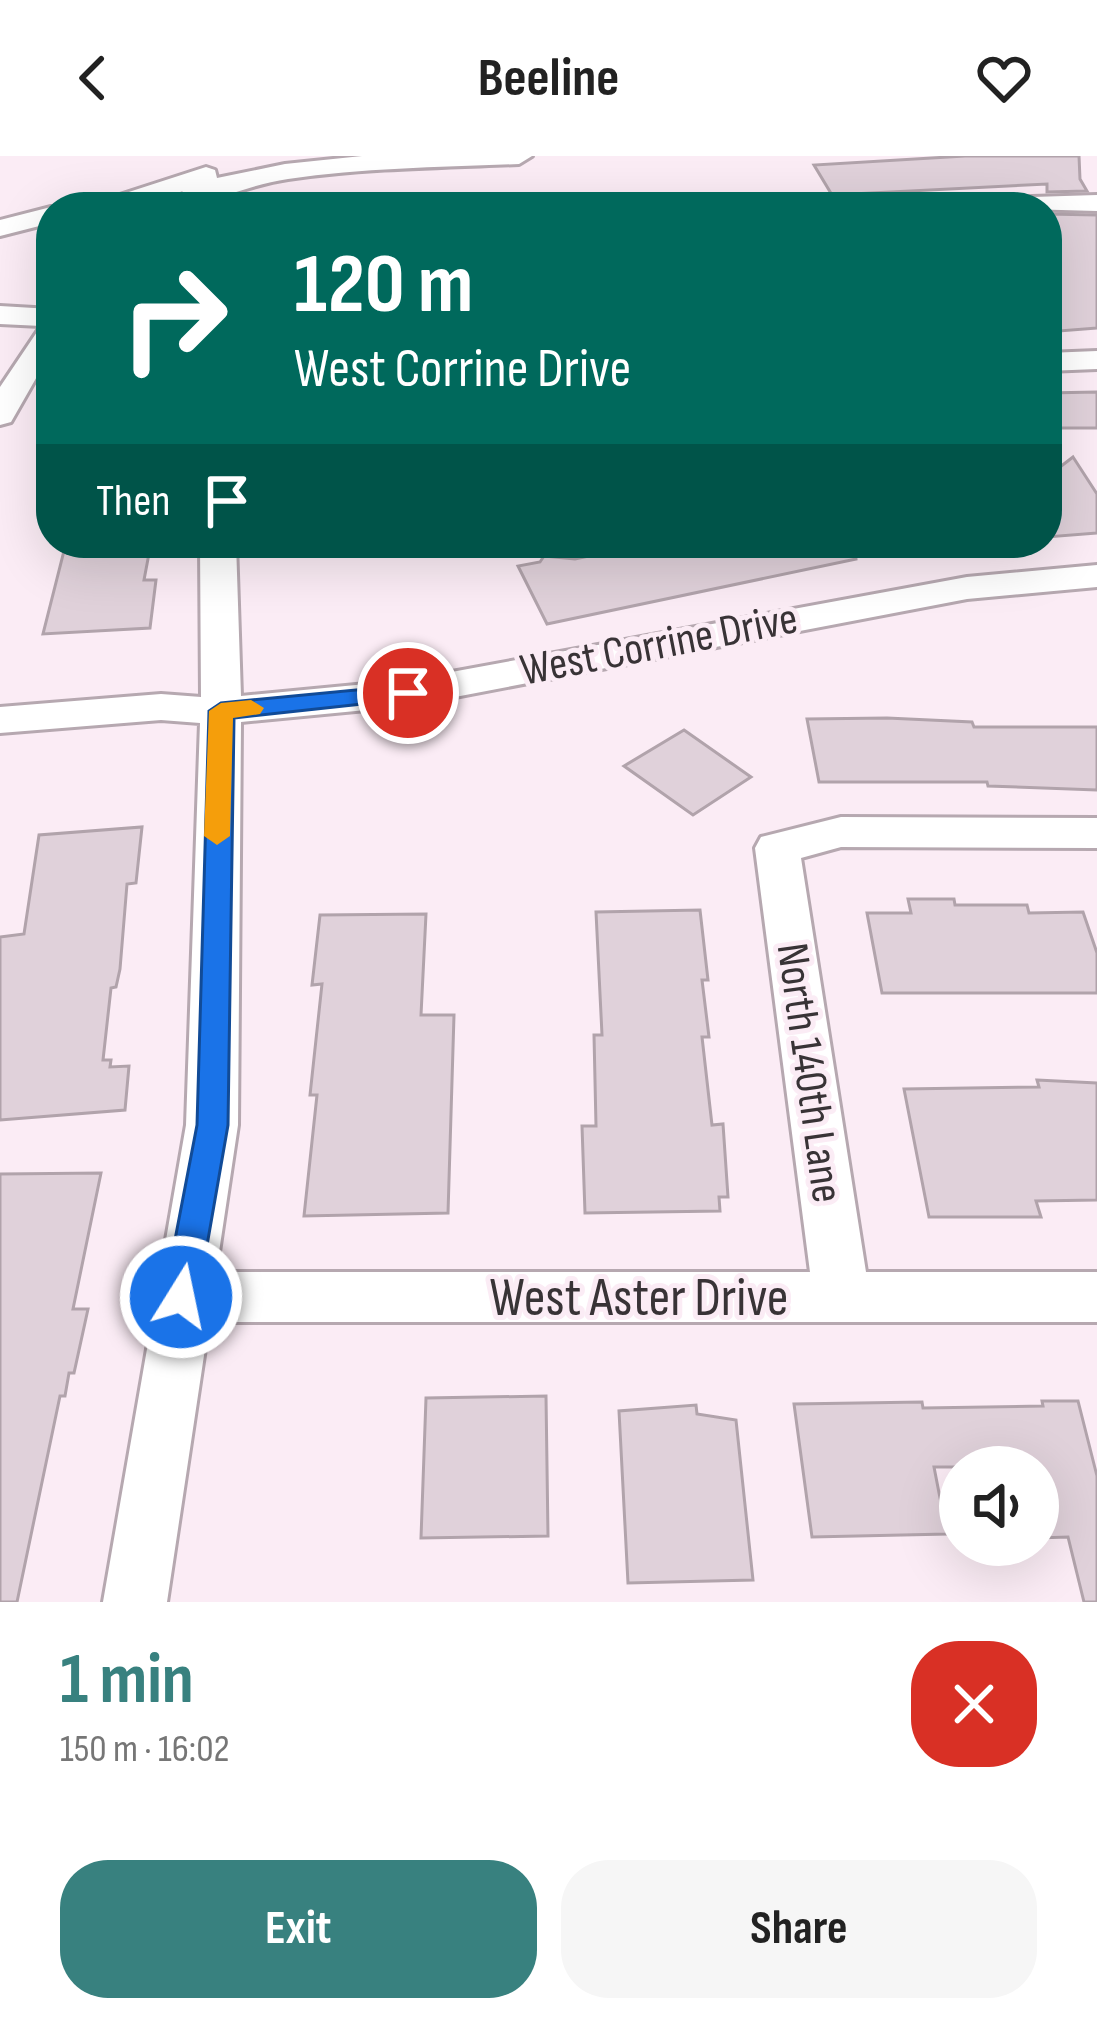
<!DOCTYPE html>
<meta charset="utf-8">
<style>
body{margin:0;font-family:"Sofia Sans Condensed",sans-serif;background:#f6f6f6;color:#222;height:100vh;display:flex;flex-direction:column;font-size:45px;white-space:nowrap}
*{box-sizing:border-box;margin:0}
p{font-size:39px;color:#767676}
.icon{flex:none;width:66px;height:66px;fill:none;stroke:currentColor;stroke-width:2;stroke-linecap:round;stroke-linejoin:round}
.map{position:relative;height:1446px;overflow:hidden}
.side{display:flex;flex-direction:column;background:#fff;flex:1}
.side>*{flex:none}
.banner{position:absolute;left:36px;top:36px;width:1026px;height:366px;border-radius:48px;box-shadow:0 12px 48px #0002;background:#00695c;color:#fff;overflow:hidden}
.controls{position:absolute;left:939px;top:1290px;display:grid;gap:24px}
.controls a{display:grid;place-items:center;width:120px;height:120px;border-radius:50%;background:#fff;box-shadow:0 12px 48px #0002;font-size:60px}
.pin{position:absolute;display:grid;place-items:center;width:102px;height:102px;color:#fff;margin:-51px;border:6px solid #fff;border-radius:50%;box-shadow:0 3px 12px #0007}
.me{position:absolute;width:132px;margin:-66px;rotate:10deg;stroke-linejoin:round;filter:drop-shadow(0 0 9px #0008)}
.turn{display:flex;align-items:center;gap:42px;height:252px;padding:0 60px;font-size:54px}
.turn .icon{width:156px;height:156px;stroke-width:2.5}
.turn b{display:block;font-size:84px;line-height:102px}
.then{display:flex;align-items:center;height:114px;padding:0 60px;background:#0003;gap:24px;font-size:45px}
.round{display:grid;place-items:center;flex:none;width:126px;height:126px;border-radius:48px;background:#f6f6f6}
.overview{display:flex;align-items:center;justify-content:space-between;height:204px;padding:0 60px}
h1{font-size:72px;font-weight:700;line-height:90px;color:#38817f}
.action{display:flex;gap:24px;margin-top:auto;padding:24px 60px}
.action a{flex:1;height:138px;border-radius:48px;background:#38817f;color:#fff;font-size:48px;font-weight:700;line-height:138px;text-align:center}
.action a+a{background:#f6f6f6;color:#222}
header{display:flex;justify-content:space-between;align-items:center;height:156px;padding:0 60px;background:#fff;font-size:54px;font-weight:700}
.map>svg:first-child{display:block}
.building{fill:#e0d1da;stroke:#b1a3ab;stroke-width:3}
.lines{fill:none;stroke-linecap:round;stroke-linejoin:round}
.street-casing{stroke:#b6a8b0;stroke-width:6}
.street{fill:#fff;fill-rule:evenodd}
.route{fill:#1a73e8;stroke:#114b97;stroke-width:3}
.slow{fill:#f59e0b}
.labels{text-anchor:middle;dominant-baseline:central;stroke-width:10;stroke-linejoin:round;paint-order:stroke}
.street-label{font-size:45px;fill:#383336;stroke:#fbecf5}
.near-street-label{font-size:54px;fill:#383336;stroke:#fbecf5}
</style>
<header><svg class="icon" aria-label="back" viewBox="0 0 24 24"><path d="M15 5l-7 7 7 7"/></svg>Beeline<svg class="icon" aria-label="heart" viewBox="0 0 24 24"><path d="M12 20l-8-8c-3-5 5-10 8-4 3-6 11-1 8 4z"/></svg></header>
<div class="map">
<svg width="1097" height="1446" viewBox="0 0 1097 1446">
<rect width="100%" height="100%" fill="#fbecf5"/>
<g class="building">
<path d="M 965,0 L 1079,0 L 1080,23 L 1087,35 L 1047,36 L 1047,28 L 832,39 L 814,9 Z"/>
<path d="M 1047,58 L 1097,59 L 1097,172 L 1047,176 Z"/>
<path d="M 1097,236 L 1097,272 L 1061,272 L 1047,237 Z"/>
<path d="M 1073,301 L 1097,338 L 1097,377 L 1047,381 L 1047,321 Z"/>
<path d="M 66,387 L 151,387 L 144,424 L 156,424 L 150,472 L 43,478 Z"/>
<path d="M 650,387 L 854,387 L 856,403 L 547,468 L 518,410 L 540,406 L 544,400 L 575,403 Z"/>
<path d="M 887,562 L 972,566 L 974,571 L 1097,571 L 1097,634 L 988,630 L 987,626 L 819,626 L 807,563 Z"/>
<path d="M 684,574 L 751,621 L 693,659 L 624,610 Z"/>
<path d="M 142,671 L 136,727 L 127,728 L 120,813 L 116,831 L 111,832 L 103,904 L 111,904 L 110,911 L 129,910 L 125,954 L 0,964 L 0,781 L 24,778 L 39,679 Z"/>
<path d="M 908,743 L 954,743 L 955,749 L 1027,749 L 1029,757 L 1083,756 L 1097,797 L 1097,837 L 882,837 L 867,757 L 911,757 Z"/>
<path d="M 700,754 L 708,824 L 702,824 L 709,881 L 702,881 L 712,969 L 723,968 L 728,1041 L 719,1041 L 720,1055 L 585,1057 L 582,970 L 596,970 L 594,879 L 602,879 L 596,756 Z"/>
<path d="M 426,758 L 421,859 L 454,859 L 448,1057 L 304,1060 L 317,939 L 310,939 L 322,828 L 312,829 L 320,759 Z"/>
<path d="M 1037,924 L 1097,927 L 1097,1044 L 1036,1045 L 1041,1061 L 929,1061 L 904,933 L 1039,931 Z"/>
<path d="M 101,1017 L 73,1153 L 88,1153 L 74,1217 L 69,1217 L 65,1240 L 60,1240 L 17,1446 L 0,1446 L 0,1018 Z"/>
<path d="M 546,1240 L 548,1380 L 421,1382 L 426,1242 Z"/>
<path d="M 1042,1245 L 1078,1245 L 1097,1320 L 1097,1446 L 1084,1446 L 1068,1381 L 1038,1382 L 1038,1311 L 934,1311 L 947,1378 L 812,1381 L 794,1248 L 922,1246 L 923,1252 L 1043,1250 Z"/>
<path d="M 696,1249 L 697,1258 L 736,1264 L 753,1424 L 628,1427 L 619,1255 Z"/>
</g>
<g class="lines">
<defs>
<g id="street">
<path d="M 362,0 L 532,0 L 519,8 C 442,11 365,12 288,23 C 245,29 206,51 164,51 L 183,35 L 136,51 L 97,51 L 101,45 L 206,11 L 215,14 L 217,22 L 285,8 Z"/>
<path d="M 1097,39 L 1097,55 L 957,51 L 970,43 Z"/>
<path d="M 51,51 L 51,67 L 0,80 L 0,64 Z"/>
<path d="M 0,150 L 51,153 L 51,196 L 11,266 L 0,269 L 0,231 L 41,170 L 0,168 Z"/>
<path d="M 1097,195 L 1097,213 L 1047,215 L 1047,197 Z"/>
<path d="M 200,387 L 236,387 L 241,540 L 408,524 L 967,421 L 1097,409 L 1097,431 L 967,443 L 408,550 L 241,566 L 238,969 L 216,1116 L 810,1116 L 755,692 L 761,681 L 841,661 L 1097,662 L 1097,692 L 841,691 L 801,702 L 866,1116 L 1097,1116 L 1097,1166 L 209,1166 L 167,1446 L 103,1446 L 186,969 L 200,567 L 161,564 L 0,577 L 0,551 L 161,538 L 201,541 Z"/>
</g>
</defs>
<use href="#street" class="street-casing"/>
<use href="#street" class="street"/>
</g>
<path class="route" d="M 408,529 L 420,537 L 417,542 L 234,562 L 228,969 L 198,1141 L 193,1152 L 181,1156 L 169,1152 L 164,1141 L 197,969 L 209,555 L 221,547 Z"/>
<path class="slow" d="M 251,544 L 264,552 L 260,558 L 233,562 L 230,680 L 217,689 L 204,680 L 209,555 L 221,547 Z"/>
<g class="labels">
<g class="street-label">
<text transform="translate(659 489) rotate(-11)">West Corrine Drive</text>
<text transform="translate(809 917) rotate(82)">North 140th Lane</text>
</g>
<g class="near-street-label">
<text x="639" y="1142">West Aster Drive</text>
</g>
</g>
</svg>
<div class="controls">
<a><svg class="icon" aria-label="sound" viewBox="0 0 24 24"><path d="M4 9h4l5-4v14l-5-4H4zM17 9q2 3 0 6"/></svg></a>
</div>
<div class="pin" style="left:408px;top:537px;background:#d93025"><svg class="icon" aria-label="arrive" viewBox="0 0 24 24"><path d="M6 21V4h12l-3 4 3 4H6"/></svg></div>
<svg class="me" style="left:181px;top:1141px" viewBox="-20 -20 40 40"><circle r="17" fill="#1a73e8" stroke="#fff" stroke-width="3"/><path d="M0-11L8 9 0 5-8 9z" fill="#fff"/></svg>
<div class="banner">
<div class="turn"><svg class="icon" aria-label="right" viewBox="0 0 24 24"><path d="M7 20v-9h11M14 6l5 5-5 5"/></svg><div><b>120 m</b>West Corrine Drive</div></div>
<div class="then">Then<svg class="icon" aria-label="arrive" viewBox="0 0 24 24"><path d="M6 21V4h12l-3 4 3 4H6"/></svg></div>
</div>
</div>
<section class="side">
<div class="overview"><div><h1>1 min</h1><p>150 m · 16:02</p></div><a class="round" style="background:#d93025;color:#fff"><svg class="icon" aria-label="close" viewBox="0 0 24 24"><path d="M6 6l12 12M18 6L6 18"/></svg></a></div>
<div class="action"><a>Exit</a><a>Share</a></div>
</section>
